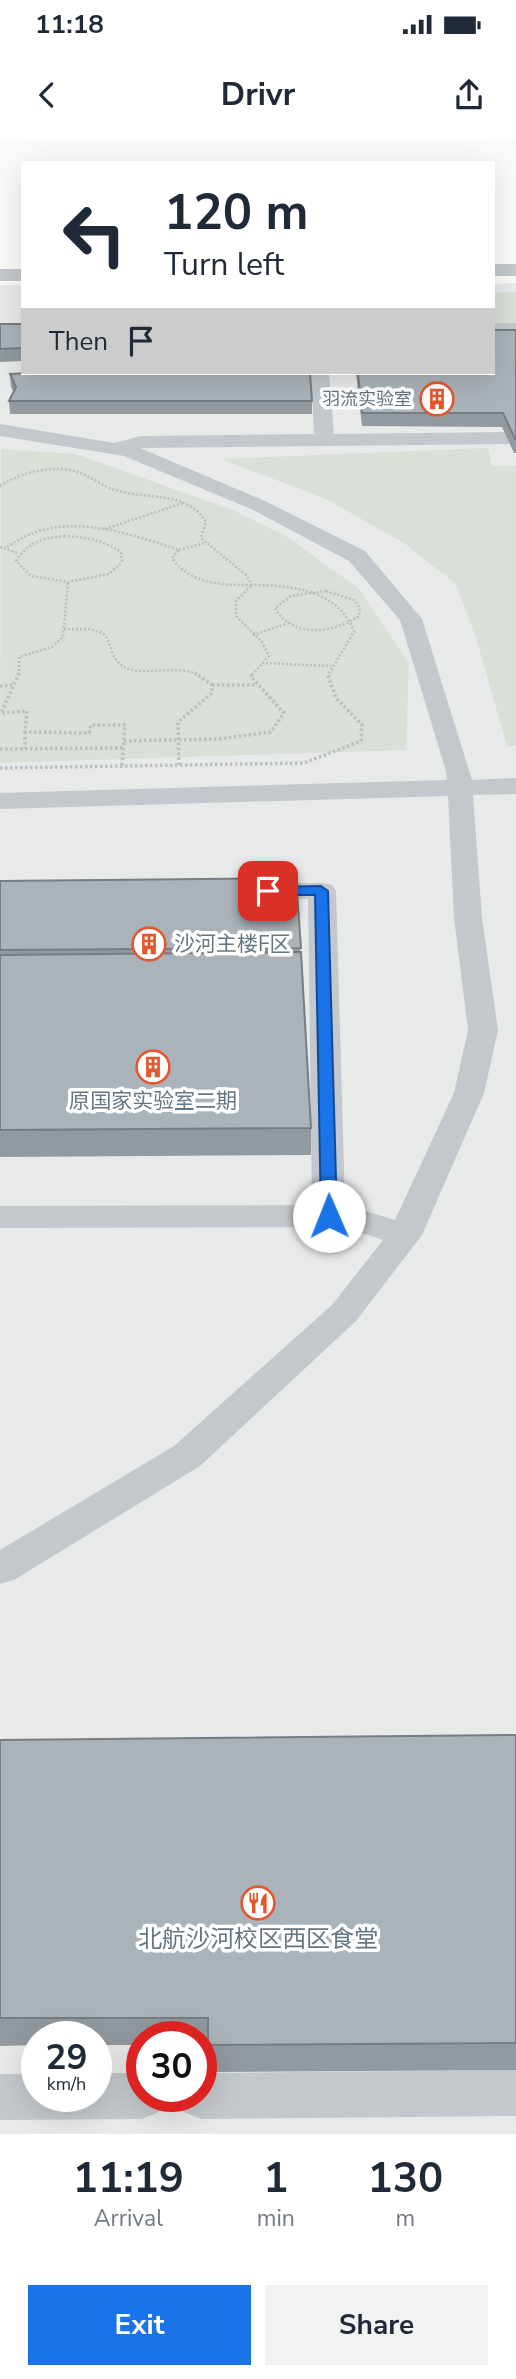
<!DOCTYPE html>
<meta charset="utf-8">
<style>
body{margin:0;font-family:"Nunito Sans","Noto Sans SC",sans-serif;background:#f2f2f3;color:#1f2937;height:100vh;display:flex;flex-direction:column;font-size:26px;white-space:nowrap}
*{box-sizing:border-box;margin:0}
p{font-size:23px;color:#747a83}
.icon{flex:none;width:38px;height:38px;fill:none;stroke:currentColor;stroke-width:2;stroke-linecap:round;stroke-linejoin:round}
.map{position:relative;height:1994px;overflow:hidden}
.drawer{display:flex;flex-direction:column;background:#fff;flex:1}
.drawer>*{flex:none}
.banner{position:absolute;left:21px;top:21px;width:474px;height:214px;border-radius:0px;box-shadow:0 7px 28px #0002;background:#fff;color:#1f2937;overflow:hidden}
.speed{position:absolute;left:21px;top:1881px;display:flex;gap:14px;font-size:35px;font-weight:700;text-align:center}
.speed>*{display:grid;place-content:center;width:91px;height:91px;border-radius:50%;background:#fff;box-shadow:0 7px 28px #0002;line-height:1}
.speed small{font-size:18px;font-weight:400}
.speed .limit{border:10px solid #d22;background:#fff;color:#111}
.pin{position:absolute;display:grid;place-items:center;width:60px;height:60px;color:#fff;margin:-30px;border-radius:14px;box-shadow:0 4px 10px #0006}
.me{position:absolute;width:77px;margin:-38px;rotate:359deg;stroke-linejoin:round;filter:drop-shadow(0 0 5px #0008)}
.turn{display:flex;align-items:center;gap:24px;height:147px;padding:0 28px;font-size:32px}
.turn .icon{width:91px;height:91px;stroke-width:2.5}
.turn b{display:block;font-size:49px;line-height:60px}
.then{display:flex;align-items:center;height:66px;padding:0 28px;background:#0003;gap:14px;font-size:26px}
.eta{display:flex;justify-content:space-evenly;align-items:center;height:119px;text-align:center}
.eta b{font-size:42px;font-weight:700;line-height:49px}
.action{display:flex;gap:14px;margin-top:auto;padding:14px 28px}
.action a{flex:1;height:80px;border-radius:0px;background:#1a73e8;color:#fff;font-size:28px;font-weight:700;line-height:80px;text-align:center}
.action a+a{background:#f2f2f3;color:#1f2937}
.status{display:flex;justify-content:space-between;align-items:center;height:49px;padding:0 35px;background:#fff;direction:ltr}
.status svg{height:19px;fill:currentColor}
header{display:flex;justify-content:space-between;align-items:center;height:91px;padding:0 28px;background:#fff;font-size:32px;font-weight:700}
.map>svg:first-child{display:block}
.built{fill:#e8e9e9;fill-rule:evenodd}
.green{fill:#dadfd7}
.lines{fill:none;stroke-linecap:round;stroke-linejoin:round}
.path-far1{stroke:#bbbfc2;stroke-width:2.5;stroke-dasharray:2 2;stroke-linecap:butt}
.path{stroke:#bbbfc2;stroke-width:3.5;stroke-dasharray:2.5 2.5;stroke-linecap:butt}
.minor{fill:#c3c8cc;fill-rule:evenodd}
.tertiary{fill:#c3c8cc;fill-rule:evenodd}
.wall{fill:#929a9f}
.building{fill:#aab3b9;stroke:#777d82;stroke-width:2}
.route{fill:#1a73e8;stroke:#114b97;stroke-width:2}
.labels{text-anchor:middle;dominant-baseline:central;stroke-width:7;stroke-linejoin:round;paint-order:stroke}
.far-poi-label{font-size:18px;fill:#657683;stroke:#fff;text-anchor:end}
.poi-label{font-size:21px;fill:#657683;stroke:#fff;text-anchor:start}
.near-poi-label{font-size:24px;fill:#657683;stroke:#fff}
</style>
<div class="status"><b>11:18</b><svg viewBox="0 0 49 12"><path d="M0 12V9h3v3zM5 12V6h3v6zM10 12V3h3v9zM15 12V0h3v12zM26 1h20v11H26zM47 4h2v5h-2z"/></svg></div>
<header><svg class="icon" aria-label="back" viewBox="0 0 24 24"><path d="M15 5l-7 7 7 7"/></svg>Drivr<svg class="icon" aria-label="share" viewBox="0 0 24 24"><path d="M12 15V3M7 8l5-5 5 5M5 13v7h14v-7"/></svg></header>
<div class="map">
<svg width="516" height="1994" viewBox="0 0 516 1994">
<rect width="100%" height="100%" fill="#fafaf8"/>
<path class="built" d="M 516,143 L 516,1994 L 0,1994 L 0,145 L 23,145 L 23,233 L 494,233 L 494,144 ZM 37,1897 L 96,1897 L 96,1956 L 37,1956 ZM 142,1897 L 201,1897 L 201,1956 L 142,1956 Z"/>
<g class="green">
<path d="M 516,152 L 516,197 L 494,197 L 494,153 Z"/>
<path d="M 488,308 L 492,326 L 516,326 L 516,606 L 507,606 L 477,501 L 456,444 L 404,403 L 326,359 L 221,319 Z"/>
<path d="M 1,309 L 76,314 L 235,371 L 286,396 L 358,448 L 409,523 L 406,610 L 0,623 Z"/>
</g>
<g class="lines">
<g class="path-far1">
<path d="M 0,346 C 19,334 40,328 62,329 C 82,330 95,342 112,349 C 144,361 186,349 206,382 L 201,398 L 246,435 L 252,445 C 292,445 339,450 354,492 L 328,535"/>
<path d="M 105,389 L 183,363"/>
<path d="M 64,396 C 85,397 103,400 121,412 L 122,422 L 109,434 L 68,442 L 31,436 L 16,421 C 28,402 43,398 64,396 Z"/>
<path d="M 0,407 L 18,413"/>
<path d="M 7,407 C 60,369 122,391 179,410 L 172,418 C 191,445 222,445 252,445 L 236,461 L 236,476 L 262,502 L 269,516 L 252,535"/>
<path d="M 179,410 L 205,403"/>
<path d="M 326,451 L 354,460 L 360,468 L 359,476 C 334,493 292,499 275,468 L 291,456 Z"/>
<path d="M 64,489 L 89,489 L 103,493 C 111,501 110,514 118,522 C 134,541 175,522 198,535"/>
<path d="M 253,495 L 286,484"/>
<path d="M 262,523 L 331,526"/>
<path d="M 19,535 L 19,517 L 52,507 L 63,497 L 68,442"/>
</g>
<g class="path">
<path d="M 19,533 L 1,573 L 27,571 L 25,592 L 89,593 L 91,585 L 125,585 L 122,627"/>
<path d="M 212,545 L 256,545"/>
<path d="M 0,546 L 12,545"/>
<path d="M 25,592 L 25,609"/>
<path d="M 124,601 L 219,599 L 271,592 L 284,573 L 255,541 L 251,536 L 254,533"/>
<path d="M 0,609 L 123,608"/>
<path d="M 179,625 L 178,582 L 212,553 L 212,545 L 195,533"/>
<path d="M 0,628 L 304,623 L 361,601 L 362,585 L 336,558 L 327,533"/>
</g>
<g class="minor">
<rect x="494" y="183" width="22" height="10"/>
<path d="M 311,233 L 329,233 L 334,294 L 516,292 L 516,304 L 140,308 L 265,361 L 365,411 L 422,479 L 472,640 L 516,638 L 516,654 L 473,655 L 482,778 L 498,890 L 484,953 L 422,1095 L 356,1181 L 200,1326 L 14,1440 L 0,1444 L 0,1410 L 174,1306 L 332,1165 L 383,1100 L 344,1087 L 0,1088 L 0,1066 L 312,1065 L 308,759 L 243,757 L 239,751 L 243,745 L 253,743 L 322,743 L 332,745 L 336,751 L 345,1065 L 395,1080 L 454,953 L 468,890 L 454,778 L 448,656 L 0,669 L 0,653 L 447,640 L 446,631 L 400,480 L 349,421 L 251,369 L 124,316 L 0,296 L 0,284 L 114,303 L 141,296 L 314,294 Z"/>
<path d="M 516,1930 L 516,1976 L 201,1979 L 184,1972 L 177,1956 L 201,1956 L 201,1933 Z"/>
<path d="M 96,1933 L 142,1933 L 142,1956 L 166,1956 L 159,1972 L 142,1979 L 0,1980 L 0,1934 L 37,1934 L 37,1956 L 96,1956 Z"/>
</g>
<g class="tertiary">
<rect x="494" y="124" width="22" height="12"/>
<rect x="0" y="129" width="23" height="12"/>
</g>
</g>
<g class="wall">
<path d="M 0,184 L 23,184 L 23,221 L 0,222 Z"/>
<path d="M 516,190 L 516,313 L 514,313 L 502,287 L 362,286 L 356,233 L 494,233 Z"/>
<path d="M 10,234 L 312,261 L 312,274 L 10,274 L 9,261 L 14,253 L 11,247 Z"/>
<path d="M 296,738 L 311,988 L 311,1015 L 0,1017 L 0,741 Z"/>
<path d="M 516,1595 L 516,1930 L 209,1932 L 208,1905 L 201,1905 L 201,1897 L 142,1897 L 142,1905 L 96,1905 L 96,1897 L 37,1897 L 37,1905 L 0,1906 L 0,1600 Z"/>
</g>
<g class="building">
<path d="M 0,184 L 23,184 L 23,208 L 0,209 Z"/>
<path d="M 494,190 L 516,190 L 516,299 L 515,299 L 503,273 L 362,273 L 358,233 L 494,233 Z"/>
<path d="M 31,233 L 310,233 L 312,261 L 9,261 L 16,247 L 10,234 Z"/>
<path d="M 296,738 L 301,808 L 0,810 L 0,741 Z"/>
<path d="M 301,812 L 311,988 L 0,990 L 0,815 Z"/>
<path d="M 516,1595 L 516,1903 L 208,1905 L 208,1878 L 0,1878 L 0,1600 Z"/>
</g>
<path class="route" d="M 321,746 L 328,751 L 337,1076 L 329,1082 L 321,1076 L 315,755 L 268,755 L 261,751 L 268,747 Z"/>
<defs>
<symbol id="building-ring" viewBox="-11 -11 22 22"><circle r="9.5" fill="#fff" stroke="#e4572e" stroke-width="1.5"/><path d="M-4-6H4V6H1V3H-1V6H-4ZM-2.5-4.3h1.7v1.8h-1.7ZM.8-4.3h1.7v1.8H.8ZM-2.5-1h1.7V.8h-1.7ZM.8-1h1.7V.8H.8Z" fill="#e4572e"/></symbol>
<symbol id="restaurant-ring" viewBox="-11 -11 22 22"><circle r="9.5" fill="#fff" stroke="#e4572e" stroke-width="1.5"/><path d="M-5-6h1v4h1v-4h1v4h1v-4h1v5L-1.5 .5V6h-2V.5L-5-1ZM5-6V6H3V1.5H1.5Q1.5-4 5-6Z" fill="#e4572e"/></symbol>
</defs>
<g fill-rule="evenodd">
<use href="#building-ring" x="418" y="240" width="38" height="38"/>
<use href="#building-ring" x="130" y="785" width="38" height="38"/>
<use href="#building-ring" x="134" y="908" width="38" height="38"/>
<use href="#restaurant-ring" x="239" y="1744" width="38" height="38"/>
</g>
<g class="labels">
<g class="far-poi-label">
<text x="412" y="259">羽流实验室</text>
</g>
<g class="poi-label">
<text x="174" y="804">沙河主楼F区</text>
<text x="153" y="961" text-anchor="middle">原国家实验室二期</text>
</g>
<g class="near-poi-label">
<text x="258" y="1799">北航沙河校区西区食堂</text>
</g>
</g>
</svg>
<div class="speed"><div>29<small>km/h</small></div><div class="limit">30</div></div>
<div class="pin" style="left:268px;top:751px;background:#d93025"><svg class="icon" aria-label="arrive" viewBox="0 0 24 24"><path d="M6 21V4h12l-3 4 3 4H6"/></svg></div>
<svg class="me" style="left:329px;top:1076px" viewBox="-20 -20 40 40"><circle r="19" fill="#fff"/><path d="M0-13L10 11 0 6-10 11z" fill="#1a73e8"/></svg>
<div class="banner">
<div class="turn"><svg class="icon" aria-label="left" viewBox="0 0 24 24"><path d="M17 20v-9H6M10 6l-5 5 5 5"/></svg><div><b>120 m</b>Turn left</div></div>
<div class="then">Then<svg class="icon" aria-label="arrive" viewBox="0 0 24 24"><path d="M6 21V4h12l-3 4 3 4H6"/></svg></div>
</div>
</div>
<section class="drawer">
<div class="eta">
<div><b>11:19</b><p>Arrival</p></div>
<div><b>1</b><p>min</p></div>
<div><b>130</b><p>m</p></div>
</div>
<div class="action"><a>Exit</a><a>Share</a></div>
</section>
